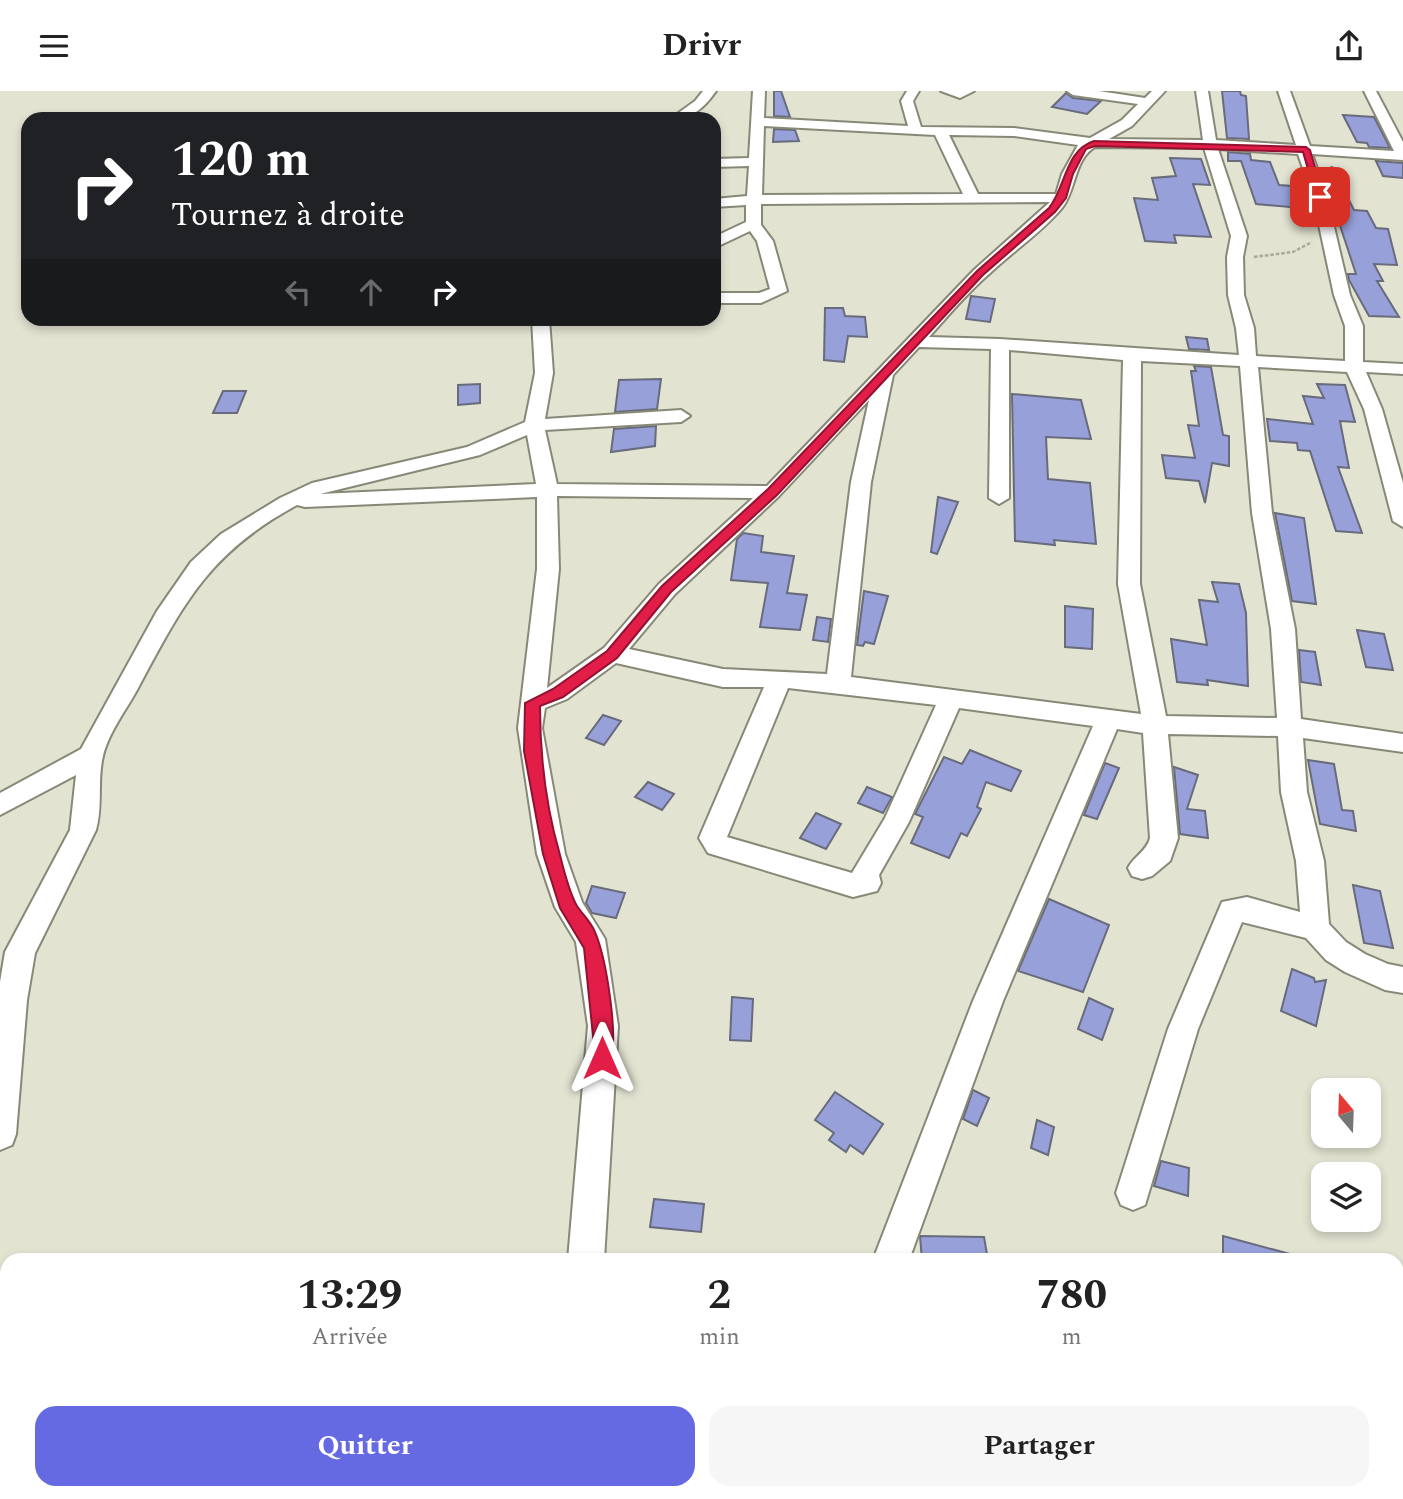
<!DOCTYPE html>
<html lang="fr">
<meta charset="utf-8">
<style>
body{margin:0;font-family:Spectral,serif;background:#f6f6f6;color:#222;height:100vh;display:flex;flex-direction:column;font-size:26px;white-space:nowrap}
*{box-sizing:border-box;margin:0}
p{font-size:23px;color:#767676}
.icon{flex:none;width:38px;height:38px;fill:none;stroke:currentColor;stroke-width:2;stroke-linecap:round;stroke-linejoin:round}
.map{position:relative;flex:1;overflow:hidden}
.drawer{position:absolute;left:0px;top:1162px;width:1404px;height:247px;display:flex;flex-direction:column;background:#fff;border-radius:21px 21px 0 0;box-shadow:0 4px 10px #0003}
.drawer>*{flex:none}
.hud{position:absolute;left:21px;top:21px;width:700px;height:214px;border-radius:21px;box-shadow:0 4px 10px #0003;background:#202124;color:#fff;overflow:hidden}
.needle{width:46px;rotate:341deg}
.controls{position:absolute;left:1311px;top:987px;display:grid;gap:14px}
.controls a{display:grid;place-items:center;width:70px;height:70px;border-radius:14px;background:#fff;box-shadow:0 4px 10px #0003;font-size:35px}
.pin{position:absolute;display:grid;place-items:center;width:60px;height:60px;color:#fff;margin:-30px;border-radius:14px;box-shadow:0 4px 10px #0006}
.me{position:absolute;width:77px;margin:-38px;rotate:0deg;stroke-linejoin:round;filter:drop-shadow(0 0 5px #0008)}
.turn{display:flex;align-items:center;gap:24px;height:147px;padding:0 35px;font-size:32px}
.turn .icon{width:91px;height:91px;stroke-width:2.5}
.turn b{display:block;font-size:49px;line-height:60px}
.lanes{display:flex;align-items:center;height:66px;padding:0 35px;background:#0003;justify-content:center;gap:35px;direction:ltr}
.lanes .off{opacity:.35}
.eta{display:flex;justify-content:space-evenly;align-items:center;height:119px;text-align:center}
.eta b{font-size:42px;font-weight:700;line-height:49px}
.cta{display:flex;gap:14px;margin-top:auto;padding:14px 35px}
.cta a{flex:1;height:80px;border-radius:21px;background:#656ae3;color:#fff;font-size:28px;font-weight:700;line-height:80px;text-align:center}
.cta a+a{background:#f6f6f6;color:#222}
header{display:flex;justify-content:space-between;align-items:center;height:91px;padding:0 35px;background:#fff;font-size:32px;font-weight:700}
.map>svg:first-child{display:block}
.building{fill:#97a0d9;stroke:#686b7b;stroke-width:2}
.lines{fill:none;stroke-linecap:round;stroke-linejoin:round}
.minor-casing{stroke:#887;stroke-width:4}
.path{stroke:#a9a99b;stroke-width:2.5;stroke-dasharray:3.5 2;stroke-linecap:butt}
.minor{fill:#fff;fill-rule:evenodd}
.route{fill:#e11d48;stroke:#92132f;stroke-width:2}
</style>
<header><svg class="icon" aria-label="menu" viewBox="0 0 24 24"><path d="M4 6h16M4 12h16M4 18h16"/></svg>Drivr<svg class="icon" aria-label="share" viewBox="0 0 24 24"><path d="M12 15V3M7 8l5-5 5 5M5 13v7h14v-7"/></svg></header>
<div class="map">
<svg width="1403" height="1408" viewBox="0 0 1403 1408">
<rect width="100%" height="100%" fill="#e2e3d1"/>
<g class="building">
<path d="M 774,0 L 781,0 L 790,26 L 774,25 Z"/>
<path d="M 1222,0 L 1240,0 L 1241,4 L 1246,5 L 1249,48 L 1227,47 Z"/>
<path d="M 1066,2 L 1073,7 L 1101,10 L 1087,23 L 1052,16 Z"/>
<path d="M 1343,24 L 1374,26 L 1390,57 L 1369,56 L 1367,52 L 1357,51 Z"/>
<path d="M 774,38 L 795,39 L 799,50 L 773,51 Z"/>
<path d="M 1228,61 L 1250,63 L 1251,69 L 1270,71 L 1279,94 L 1307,96 L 1313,118 L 1256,113 L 1241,70 L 1228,70 Z"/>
<path d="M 1170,67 L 1201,68 L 1210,94 L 1193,93 L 1211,146 L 1174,144 L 1176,152 L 1145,150 L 1134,107 L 1158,109 L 1152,87 L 1176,85 Z"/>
<path d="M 1376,70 L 1403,72 L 1403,87 L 1383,85 Z"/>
<path d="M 1332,76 L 1354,119 L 1367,120 L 1376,137 L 1388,138 L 1397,174 L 1374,173 L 1383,190 L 1377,190 L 1399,226 L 1369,225 L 1349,189 L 1348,183 L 1356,183 L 1322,80 Z"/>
<path d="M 971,205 L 995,208 L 990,231 L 966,228 Z"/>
<path d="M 825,217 L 843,217 L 845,225 L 865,226 L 867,246 L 848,245 L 844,271 L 824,269 Z"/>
<path d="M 1186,246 L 1207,248 L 1209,259 L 1189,258 Z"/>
<path d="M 1194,275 L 1211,276 L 1223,344 L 1229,345 L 1229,375 L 1212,372 L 1205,412 L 1199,390 L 1166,387 L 1162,364 L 1195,367 L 1188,334 L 1199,335 L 1191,280 L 1196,280 Z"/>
<path d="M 661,288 L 657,318 L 615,321 L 619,289 Z"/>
<path d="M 480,293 L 480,312 L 458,314 L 458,294 Z"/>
<path d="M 1317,293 L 1345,294 L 1355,331 L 1340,330 L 1349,377 L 1338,376 L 1362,442 L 1336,440 L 1310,360 L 1298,359 L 1297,352 L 1270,350 L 1267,328 L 1313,333 L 1303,305 L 1324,307 Z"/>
<path d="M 223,300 L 246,300 L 237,322 L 213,322 Z"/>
<path d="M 1012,303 L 1081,309 L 1091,348 L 1046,346 L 1048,388 L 1090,392 L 1096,453 L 1054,449 L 1055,454 L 1015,450 Z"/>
<path d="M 656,335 L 655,355 L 611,361 L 614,338 Z"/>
<path d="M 938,406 L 958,411 L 937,463 L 931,461 Z"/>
<path d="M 1275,422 L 1304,427 L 1316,513 L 1292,510 Z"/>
<path d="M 743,442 L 763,445 L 761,461 L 794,465 L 787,502 L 807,504 L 800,539 L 760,536 L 768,492 L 731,489 L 737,448 Z"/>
<path d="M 1212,491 L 1239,493 L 1246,522 L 1248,595 L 1207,589 L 1208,594 L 1177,591 L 1171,548 L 1207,554 L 1199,509 L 1218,511 Z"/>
<path d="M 864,500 L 888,505 L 874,553 L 865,551 L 863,555 L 857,554 Z"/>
<path d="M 1065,515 L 1093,518 L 1092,558 L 1065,556 Z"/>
<path d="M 817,526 L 831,528 L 828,551 L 813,549 Z"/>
<path d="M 1357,539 L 1384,543 L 1393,579 L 1366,576 Z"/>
<path d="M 1299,559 L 1315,561 L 1321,594 L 1301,591 Z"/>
<path d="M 603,624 L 621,630 L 604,654 L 586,647 Z"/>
<path d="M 970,659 L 1021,680 L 1011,700 L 986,691 L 977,716 L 981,718 L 967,745 L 961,742 L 949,767 L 911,752 L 923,726 L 915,723 L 944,666 L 962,673 Z"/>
<path d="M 1308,669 L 1334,673 L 1342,719 L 1353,720 L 1356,740 L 1320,733 Z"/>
<path d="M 1105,672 L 1119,677 L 1097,728 L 1084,724 Z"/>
<path d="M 1174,676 L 1198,684 L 1187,718 L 1205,720 L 1208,747 L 1180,743 Z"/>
<path d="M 648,691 L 674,703 L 662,719 L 635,706 Z"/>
<path d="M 867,696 L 892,706 L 883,722 L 858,712 Z"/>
<path d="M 816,722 L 841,733 L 826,758 L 800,747 Z"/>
<path d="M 1353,794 L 1380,800 L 1393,857 L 1364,852 Z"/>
<path d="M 592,795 L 625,802 L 616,827 L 592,822 L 586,812 Z"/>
<path d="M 1049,808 L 1109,834 L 1083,901 L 1018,880 Z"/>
<path d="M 1292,878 L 1314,887 L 1315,891 L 1326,889 L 1316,935 L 1281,920 Z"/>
<path d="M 732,906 L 753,908 L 751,950 L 730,949 Z"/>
<path d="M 1089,907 L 1113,918 L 1102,949 L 1078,938 Z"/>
<path d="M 973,999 L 989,1007 L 977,1035 L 963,1028 Z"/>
<path d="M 835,1001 L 883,1033 L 863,1063 L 850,1054 L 846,1061 L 829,1049 L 834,1042 L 815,1029 Z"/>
<path d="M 1037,1029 L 1054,1036 L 1048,1064 L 1031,1057 Z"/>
<path d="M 1161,1070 L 1189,1077 L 1188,1105 L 1154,1095 Z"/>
<path d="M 654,1108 L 704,1113 L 701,1141 L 650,1136 Z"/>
<path d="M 920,1145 L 984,1146 L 988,1169 L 922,1169 Z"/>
<path d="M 1223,1145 L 1290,1163 L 1289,1169 L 1223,1169 Z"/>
</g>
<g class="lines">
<defs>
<g id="minor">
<path d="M 703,0 L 716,0 C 704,17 692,28 670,28 L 695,10 Z"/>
<path d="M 753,0 L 765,0 L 764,27 L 908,35 L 901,10 L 907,0 L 919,0 L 913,10 L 921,36 L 1014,37 L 1090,47 L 1122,29 L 1138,13 L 1073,4 L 1067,0 L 1099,0 L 1145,7 L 1152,0 L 1165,0 L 1132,35 L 1109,48 L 1203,49 L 1196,0 L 1208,0 L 1216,49 L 1296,54 L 1278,0 L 1290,0 L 1310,55 L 1394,60 L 1364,0 L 1376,0 L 1403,51 L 1403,69 L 1312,63 L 1327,106 L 1350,204 L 1363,235 L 1363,271 L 1403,273 L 1403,283 L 1366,281 L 1382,318 L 1403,392 L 1403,436 L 1393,430 L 1364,318 L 1347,281 L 1258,276 L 1272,422 L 1295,538 L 1301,628 L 1403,643 L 1403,661 L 1303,647 L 1307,701 L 1324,770 L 1329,833 L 1346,851 L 1365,863 L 1388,873 L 1403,876 L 1403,902 L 1385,899 L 1345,881 L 1326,869 L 1306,847 L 1242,831 L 1198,938 L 1145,1114 L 1133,1119 L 1121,1114 L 1116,1102 L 1168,938 L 1222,811 L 1247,806 L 1300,821 L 1296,770 L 1281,701 L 1278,645 L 1168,643 L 1178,747 L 1170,770 L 1152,785 L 1142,788 L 1132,785 L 1128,777 C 1134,765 1147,760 1150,747 L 1143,642 L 1117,638 L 1003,910 L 909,1169 L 873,1169 L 973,910 L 1093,635 L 959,617 L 909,731 L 879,784 L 881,792 L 877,800 L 853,806 L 708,762 L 699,747 L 764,596 L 723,596 L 616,572 L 567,608 L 545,617 L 542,637 L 565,763 L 582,811 L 605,848 L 618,935 L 604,1169 L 568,1169 L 588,935 L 576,851 L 555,816 L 537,763 L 518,637 L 537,478 L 537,406 L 305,416 L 297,414 C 208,462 183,513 137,599 C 126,619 108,643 103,665 C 97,689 103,715 96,739 L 35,862 L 27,909 L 16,1043 L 12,1054 L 0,1059 L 0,891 L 5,861 L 70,739 L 76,684 L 0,724 L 0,702 L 81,658 L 157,520 L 191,471 L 221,443 L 280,407 L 312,392 L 467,356 L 525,331 L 535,282 L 532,228 L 549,228 L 553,282 L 545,328 L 681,319 L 690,325 L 681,331 L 545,339 L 557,393 L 767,395 L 974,179 L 1050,111 L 761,113 L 761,134 L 773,150 L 787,200 L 761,212 L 714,212 L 714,202 L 759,202 L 770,198 L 757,150 L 750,140 L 714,157 L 714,146 L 746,131 L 746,114 L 714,116 L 714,108 L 747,105 L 749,75 L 714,76 L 714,68 L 749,67 ZM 764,35 L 935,44 L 963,103 L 762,104 ZM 949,44 L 1014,45 L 1078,54 L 1062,83 L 1056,103 L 978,103 ZM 1095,56 L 1204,57 L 1231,145 L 1227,166 L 1228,204 L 1236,237 L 1239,264 L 1000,248 L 929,246 C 948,225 967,202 989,183 C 1012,161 1041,142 1062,117 C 1076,100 1074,68 1095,56 ZM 1218,58 L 1298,63 L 1313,106 L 1334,204 L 1345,235 L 1345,270 L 1256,265 L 1254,237 L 1244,204 L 1243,166 L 1247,145 ZM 919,256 L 991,258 L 989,407 L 999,413 L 1009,407 L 1009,259 L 1123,269 L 1118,493 L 1141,623 L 851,586 L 871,391 L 893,284 ZM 1141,270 L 1240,275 L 1252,422 L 1271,538 L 1277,627 L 1166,625 L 1140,493 ZM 869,309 L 851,391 L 827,583 L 723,578 L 629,558 L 675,503 L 779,405 ZM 527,344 L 536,393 L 320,403 L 480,364 ZM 557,405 L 753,407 L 659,493 L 604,557 L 547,597 L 559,478 ZM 788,597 L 936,614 L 885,727 L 852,782 L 727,746 Z"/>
<path d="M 941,0 L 974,0 L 960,7 Z"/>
<rect x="585" y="1402" width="40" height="6"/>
</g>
</defs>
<use href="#minor" class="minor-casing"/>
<path class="path" d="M 1254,166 L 1293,161 L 1312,151"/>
<use href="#minor" class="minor"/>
</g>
<path class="route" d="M 1094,50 L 1306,56 L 1310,59 L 1324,106 L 1320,109 L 1316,106 L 1303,61 L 1095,55 L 1086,58 L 1073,83 L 1066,107 L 1055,121 L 983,184 L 777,404 L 671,501 L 617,567 L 563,606 L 540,615 C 540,665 546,716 560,764 C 564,780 569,801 577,815 C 583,824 591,831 595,841 C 606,867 620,949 609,974 L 602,976 L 596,974 L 584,857 L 560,817 L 543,763 L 524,660 L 525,612 L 553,598 L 607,560 L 662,495 L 768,398 L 977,180 L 1049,117 C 1066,96 1065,59 1094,50 Z"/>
</svg>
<div class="controls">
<a><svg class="needle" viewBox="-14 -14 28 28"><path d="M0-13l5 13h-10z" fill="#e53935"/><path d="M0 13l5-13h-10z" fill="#767676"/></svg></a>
<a><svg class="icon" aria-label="layers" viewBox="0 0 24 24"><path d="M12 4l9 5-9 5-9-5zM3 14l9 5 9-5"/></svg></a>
</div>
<div class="pin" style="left:1320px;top:106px;background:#d93025"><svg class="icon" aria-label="arrive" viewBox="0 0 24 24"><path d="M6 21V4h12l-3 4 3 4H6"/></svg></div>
<svg class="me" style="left:602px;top:967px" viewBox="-20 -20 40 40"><path d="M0-17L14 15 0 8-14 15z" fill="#e11d48" stroke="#fff" stroke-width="4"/></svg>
<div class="hud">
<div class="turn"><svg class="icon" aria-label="right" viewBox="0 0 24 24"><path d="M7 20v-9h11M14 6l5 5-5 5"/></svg><div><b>120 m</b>Tournez à droite</div></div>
<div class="lanes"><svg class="icon off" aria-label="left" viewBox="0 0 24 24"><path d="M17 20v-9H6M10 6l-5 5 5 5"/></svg><svg class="icon off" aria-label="ahead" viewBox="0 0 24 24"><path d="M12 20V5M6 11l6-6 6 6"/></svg><svg class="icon" aria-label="right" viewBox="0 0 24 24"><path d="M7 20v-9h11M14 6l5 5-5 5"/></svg></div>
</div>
<section class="drawer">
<div class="eta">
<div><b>13:29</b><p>Arrivée</p></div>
<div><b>2</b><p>min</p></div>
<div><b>780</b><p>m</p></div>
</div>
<div class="cta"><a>Quitter</a><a>Partager</a></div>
</section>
</div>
